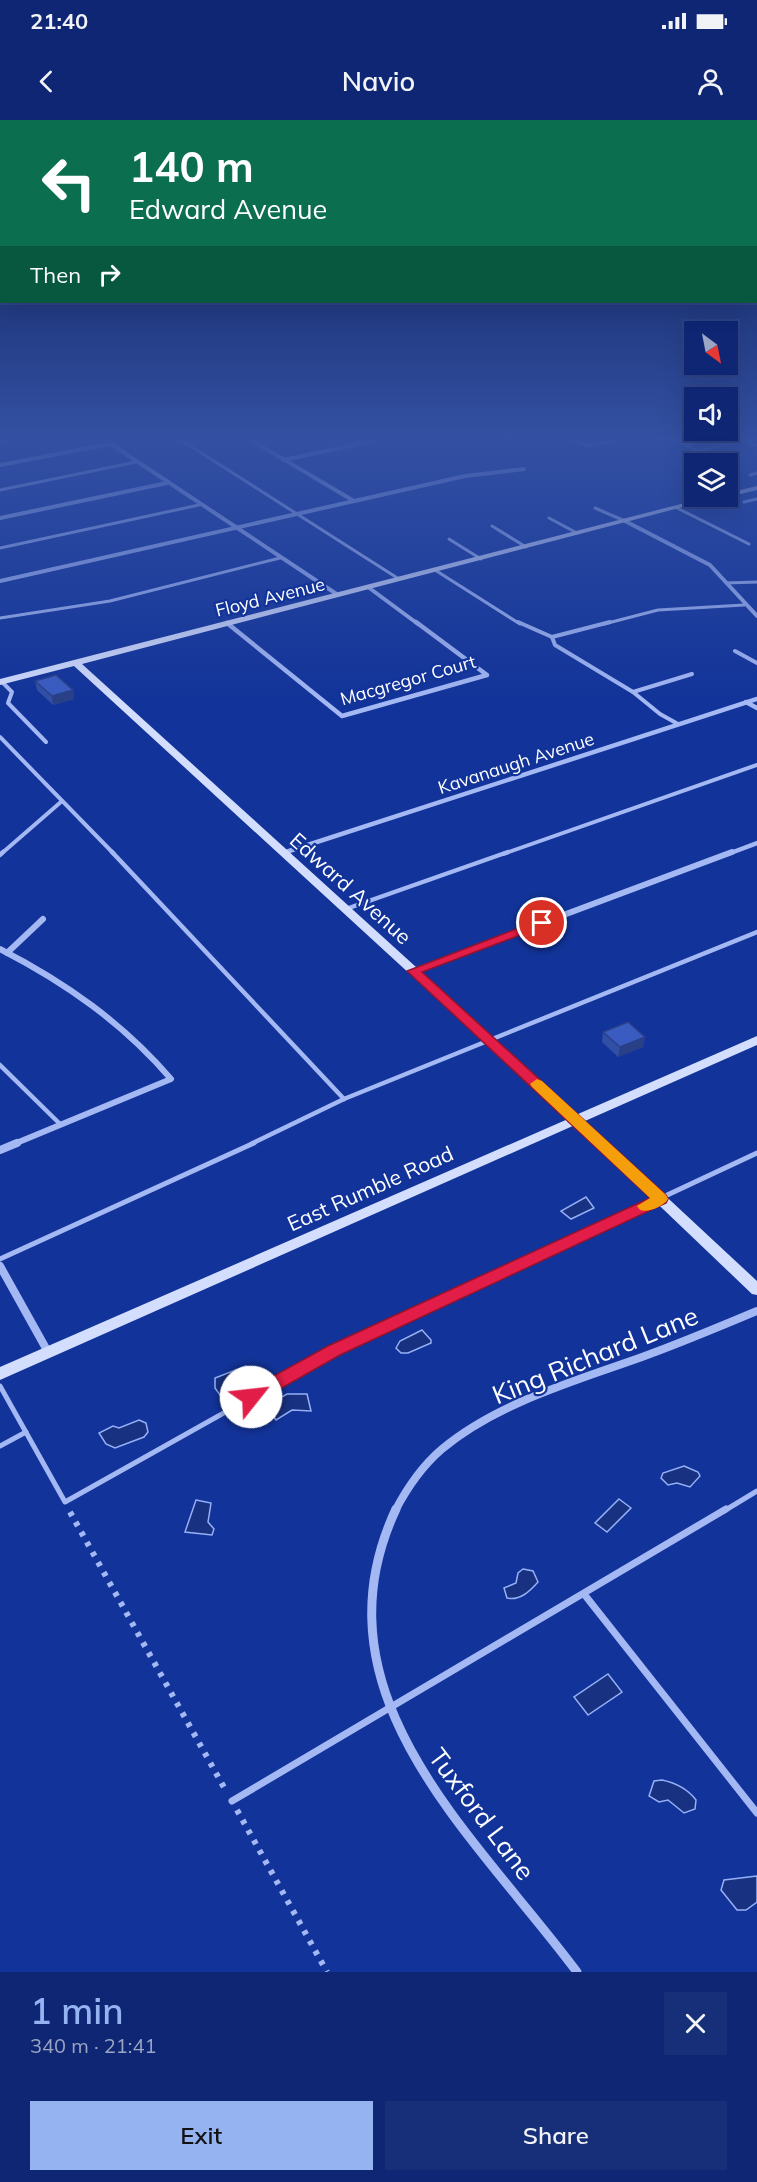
<!DOCTYPE html>
<meta charset="utf-8">
<style>
body{margin:0;font-family:Mulish,sans-serif;background:#172e78;color:#f1f3f6;height:100vh;display:flex;flex-direction:column;font-size:22px;white-space:nowrap}
*{box-sizing:border-box;margin:0}
p{font-size:20px;color:#9ba5c4}
.icon{flex:none;width:33px;height:33px;fill:none;stroke:currentColor;stroke-width:2;stroke-linecap:round;stroke-linejoin:round}
.map{position:relative;height:1852px;overflow:hidden}
.panel{display:flex;flex-direction:column;background:#0e2673;flex:1}
.panel>*{flex:none}
.banner{position:absolute;left:0px;top:0px;width:758px;height:183px;box-shadow:0 6px 24px #0002,0 0 0 2px #2e4385;background:#0b6e4f;color:#fff;overflow:hidden}
.needle{width:39px;rotate:148deg}
.buttons{position:absolute;left:684px;top:201px;display:grid;gap:12px}
.buttons a{display:grid;place-items:center;width:54px;height:54px;border-radius:0px;background:#0e2673;box-shadow:0 6px 24px #0002,0 0 0 2px #2e4385;font-size:30px}
.pin{position:absolute;display:grid;place-items:center;width:51px;height:51px;color:#fff;margin:-26px;border:3px solid #fff;border-radius:50%;box-shadow:0 2px 6px #0007}
.me{position:absolute;width:66px;margin:-33px;rotate:61deg;stroke-linejoin:round;filter:drop-shadow(0 0 4px #0008)}
.turn{display:flex;align-items:center;gap:21px;height:126px;padding:0 30px;font-size:27px}
.turn .icon{width:78px;height:78px;stroke-width:2.5}
.turn b{display:block;font-size:42px;line-height:51px}
.then{display:flex;align-items:center;height:57px;padding:0 30px;background:#0003;gap:12px;font-size:22px}
.round{display:grid;place-items:center;flex:none;width:63px;height:63px;border-radius:0px;background:#172e78}
.summary{display:flex;align-items:center;justify-content:space-between;height:102px;padding:0 30px}
h1{font-size:36px;font-weight:600;line-height:45px;color:#95b2f1}
.primary-button{display:flex;gap:12px;margin-top:auto;padding:12px 30px}
.primary-button a{flex:1;height:69px;border-radius:0px;background:#95b2f1;color:#111;font-size:24px;font-weight:600;line-height:69px;text-align:center}
.primary-button a+a{background:#172e78;color:#f1f3f6}
.status{display:flex;justify-content:space-between;align-items:center;height:42px;padding:0 30px;background:#0e2673;direction:ltr}
.status svg{height:16px;fill:currentColor}
header{display:flex;justify-content:space-between;align-items:center;height:78px;padding:0 30px;background:#0e2673;font-size:27px;font-weight:600}
.map>svg:first-child{display:block}
.water{fill:#183180;stroke:#95b0f7;stroke-width:1.5}
.lines{fill:none;stroke-linecap:round;stroke-linejoin:round}
.path{stroke:#a4b8f4;stroke-width:6;stroke-dasharray:4.5 7;stroke-linecap:butt}
.lane-far4{stroke:#a4b8f4;stroke-width:3}
.lane-far3{stroke:#a4b8f4;stroke-width:4}
.lane-far2{stroke:#a4b8f4;stroke-width:4.5}
.lane-far1{stroke:#a4b8f4;stroke-width:5}
.lane{stroke:#a4b8f4;stroke-width:7}
.street-far4{stroke:#a4b8f4;stroke-width:4}
.street-far3{stroke:#a4b8f4;stroke-width:4.5}
.street-far2{stroke:#a4b8f4;stroke-width:6}
.street-far1{stroke:#a4b8f4;stroke-width:8}
.street{stroke:#a4b8f4;stroke-width:9}
.secondary{fill:#d3ddfd;fill-rule:evenodd}
.wall{fill:#324fa6}
.shaded-wall{fill:#294087}
.building{fill:#3a5cc1;stroke:#294087;stroke-width:1.5}
.route{fill:#e11d48;stroke:#92132f;stroke-width:1.5}
.slow{fill:#f59e0b}
.labels{text-anchor:middle;dominant-baseline:central;stroke-width:4.5;stroke-linejoin:round;paint-order:stroke}
.far-street-label{font-size:18px;fill:#fff;stroke:#123399}
.street-label{font-size:21px;fill:#fff;stroke:#123399}
.near-street-label{font-size:26px;fill:#fff;stroke:#123399}
</style>
<div class="status"><b>21:40</b><svg viewBox="0 0 49 12"><path d="M0 12V9h3v3zM5 12V6h3v6zM10 12V3h3v9zM15 12V0h3v12zM26 1h20v11H26zM47 4h2v5h-2z"/></svg></div>
<header><svg class="icon" aria-label="back" viewBox="0 0 24 24"><path d="M15 5l-7 7 7 7"/></svg>Navio<svg class="icon" aria-label="person" viewBox="0 0 24 24"><circle cx="12" cy="8" r="4"/><path d="M4 21q1-7 8-7t8 7"/></svg></header>
<div class="map">
<svg width="757" height="1852" viewBox="0 0 757 1852">
<rect width="100%" height="100%" fill="#123399"/>
<g class="water">
<path d="M 586,1077 L 594,1088 L 571,1099 L 561,1091 Z"/>
<path d="M 422,1210 L 431,1220 L 431,1223 L 408,1233 L 401,1233 L 396,1228 L 400,1221 Z"/>
<path d="M 246,1246 L 254,1257 L 220,1275 L 215,1268 L 215,1258 Z"/>
<path d="M 287,1274 L 307,1274 L 311,1291 L 292,1290 L 276,1300 L 266,1286 Z"/>
<path d="M 139,1300 L 146,1303 L 148,1312 L 144,1317 L 115,1328 L 106,1324 L 99,1313 L 113,1306 L 119,1308 Z"/>
<path d="M 684,1346 L 698,1352 L 700,1356 L 690,1367 L 677,1363 L 668,1365 L 661,1358 L 663,1353 Z"/>
<path d="M 619,1379 L 631,1388 L 607,1412 L 595,1403 Z"/>
<path d="M 196,1380 L 211,1383 L 208,1402 L 214,1409 L 212,1415 L 185,1412 Z"/>
<path d="M 523,1449 L 533,1451 L 538,1462 C 530,1471 520,1481 507,1478 L 504,1468 L 516,1463 L 518,1453 Z"/>
<path d="M 608,1554 L 622,1572 L 588,1595 L 574,1577 Z"/>
<path d="M 662,1660 C 676,1663 687,1668 696,1680 L 695,1689 L 684,1693 L 668,1680 L 659,1682 L 649,1676 L 654,1661 Z"/>
<path d="M 757,1756 L 757,1782 L 746,1790 L 737,1790 L 721,1770 L 724,1760 Z"/>
</g>
<g class="lines">
<g class="path">
<path d="M 70,1392 L 226,1671"/>
<path d="M 237,1690 L 327,1852"/>
</g>
<g class="lane-far4">
<path d="M 181,320 L 399,459"/>
<path d="M 574,320 L 586,326 L 618,320"/>
<path d="M 674,320 L 718,340"/>
<path d="M 745,320 L 757,325"/>
<path d="M 0,322 L 7,320"/>
<path d="M 683,325 L 702,320"/>
<path d="M 699,331 L 743,320"/>
<path d="M 750,355 L 757,353"/>
<path d="M 0,370 L 136,342"/>
<path d="M 744,382 L 757,379"/>
<path d="M 595,388 L 625,401"/>
<path d="M 677,388 L 749,424"/>
<path d="M 549,398 L 577,413"/>
<path d="M 492,406 L 526,427"/>
<path d="M 449,419 L 481,439"/>
<path d="M 0,428 L 199,385"/>
<path d="M 435,450 L 520,504"/>
<path d="M 726,463 L 757,462"/>
<path d="M 0,498 L 110,481 L 280,438"/>
<path d="M 604,504 L 658,490 L 744,485"/>
</g>
<g class="lane-far3">
<path d="M 518,502 L 552,517 L 610,502"/>
<path d="M 552,517 L 555,525 L 633,572 L 660,594 L 678,604"/>
<path d="M 735,531 L 757,543"/>
<path d="M 1,561 L 12,572 L 8,583 L 46,622"/>
<path d="M 633,572 L 692,554"/>
<path d="M 0,617 L 114,734"/>
<path d="M 1,734 L 62,681"/>
<path d="M 503,734 L 757,645"/>
</g>
<g class="lane-far2">
<path d="M 112,732 L 344,979"/>
<path d="M 0,735 L 3,732"/>
<path d="M 346,789 L 508,732"/>
<path d="M 0,945 L 59,1003"/>
<path d="M 251,1024 L 344,979 L 757,812"/>
</g>
<g class="lane-far1">
<path d="M 0,1139 L 254,1023"/>
<path d="M 0,1266 L 65,1382 L 334,1231 L 757,1033"/>
<path d="M 0,1326 L 26,1312"/>
<path d="M 724,1391 L 757,1371"/>
</g>
<g class="lane">
<path d="M 584,1474 L 757,1693"/>
<path d="M 232,1681 L 726,1389"/>
</g>
<g class="street-far4">
<path d="M 105,320 L 338,475"/>
<path d="M 251,320 L 354,381"/>
<path d="M 284,340 L 376,320"/>
<path d="M 0,345 L 110,324"/>
<path d="M 0,398 L 167,363"/>
<path d="M 625,401 L 710,445 L 757,496"/>
<path d="M 0,461 L 465,356 L 524,349"/>
<path d="M 368,467 L 418,504"/>
</g>
<g class="street-far3">
<path d="M 227,503 L 342,596 L 487,555 L 416,502"/>
<path d="M 746,582 L 757,588"/>
<path d="M 283,733 L 757,579"/>
<path d="M 728,734 L 757,723"/>
</g>
<g class="street-far2">
<path d="M 0,829 C 66,863 123,903 171,959 L 14,1024"/>
<path d="M 7,833 L 43,799"/>
<path d="M 414,851 L 732,732"/>
</g>
<g class="street-far1">
<path d="M 0,1030 L 17,1023"/>
<path d="M 0,1146 L 48,1232"/>
<path d="M 395,1391 C 407,1368 422,1346 442,1329 C 497,1283 575,1261 642,1237 C 681,1223 719,1207 757,1191"/>
</g>
<path class="street" d="M 396,1389 C 309,1575 476,1716 577,1852"/>
<g class="secondary">
<path d="M 757,366 L 757,370 L 728,377 L 726,376 L 728,376 L 728,373 Z"/>
<path d="M 712,376 L 725,376 L 82,544 L 578,994 L 757,916 L 757,925 L 585,1001 L 757,1161 L 757,1175 L 752,1174 L 575,1005 L 0,1260 L 0,1247 L 568,999 L 74,546 L 0,565 L 0,559 Z"/>
</g>
</g>
<g class="wall">
<path d="M 35,561 L 73,570 L 74,579 L 53,585 L 37,570 Z"/>
<path d="M 603,912 L 645,917 L 643,927 L 618,937 L 602,922 Z"/>
</g>
<g class="shaded-wall">
<path d="M 73,570 L 74,579 L 53,585 L 52,576 Z"/>
<path d="M 645,917 L 643,927 L 618,937 L 620,927 Z"/>
</g>
<g class="building">
<path d="M 56,555 L 73,570 L 52,576 L 35,561 Z"/>
<path d="M 628,902 L 645,917 L 620,927 L 603,912 Z"/>
</g>
<linearGradient id="sky" x2="0" y2="1"><stop stop-color="#0a1c54"/><stop offset="0.55" stop-color="#3350a2"/><stop offset="1" stop-color="#3350a2" stop-opacity="0"/></linearGradient>
<rect width="757" height="580" fill="url(#sky)"/>
<path class="route" d="M 542,799 L 547,800 L 547,805 L 422,852 L 666,1075 L 668,1079 L 666,1083 L 340,1235 L 257,1282 L 245,1282 L 242,1277 L 245,1272 L 328,1226 L 650,1078 L 407,851 Z"/>
<path class="slow" d="M 537,959 L 542,961 L 666,1075 L 668,1079 C 663,1087 648,1093 640,1090 L 637,1086 L 650,1078 L 532,967 L 530,964 Z"/>
<g class="labels">
<g class="far-street-label">
<text transform="translate(270 477) rotate(-14)">Floyd Avenue</text>
<text transform="translate(408 560) rotate(-16)">Macgregor Court</text>
<text transform="translate(516 643) rotate(-18)">Kavanaugh Avenue</text>
</g>
<g class="street-label">
<text transform="translate(351 768) rotate(42)">Edward Avenue</text>
<text transform="translate(370 1068) rotate(-24)">East Rumble Road</text>
</g>
<g class="near-street-label">
<text transform="translate(595 1235) rotate(-22)">King Richard Lane</text>
<text transform="translate(482 1694) rotate(53)">Tuxford Lane</text>
</g>
</g>
</svg>
<div class="buttons">
<a><svg class="needle" viewBox="-14 -14 28 28"><path d="M0-13l5 13h-10z" fill="#e53935"/><path d="M0 13l5-13h-10z" fill="#9ba5c4"/></svg></a>
<a><svg class="icon" aria-label="sound" viewBox="0 0 24 24"><path d="M4 9h4l5-4v14l-5-4H4zM17 9q2 3 0 6"/></svg></a>
<a><svg class="icon" aria-label="layers" viewBox="0 0 24 24"><path d="M12 4l9 5-9 5-9-5zM3 14l9 5 9-5"/></svg></a>
</div>
<div class="pin" style="left:542px;top:803px;background:#d93025"><svg class="icon" aria-label="arrive" viewBox="0 0 24 24"><path d="M6 21V4h12l-3 4 3 4H6"/></svg></div>
<svg class="me" style="left:251px;top:1277px" viewBox="-20 -20 40 40"><circle r="19" fill="#fff"/><path d="M0-13L10 11 0 6-10 11z" fill="#e11d48"/></svg>
<div class="banner">
<div class="turn"><svg class="icon" aria-label="left" viewBox="0 0 24 24"><path d="M17 20v-9H6M10 6l-5 5 5 5"/></svg><div><b>140 m</b>Edward Avenue</div></div>
<div class="then">Then<svg class="icon" aria-label="right" viewBox="0 0 24 24"><path d="M7 20v-9h11M14 6l5 5-5 5"/></svg></div>
</div>
</div>
<section class="panel">
<div class="summary"><div><h1>1 min</h1><p>340 m · 21:41</p></div><a class="round"><svg class="icon" aria-label="close" viewBox="0 0 24 24"><path d="M6 6l12 12M18 6L6 18"/></svg></a></div>
<div class="primary-button"><a>Exit</a><a>Share</a></div>
</section>
